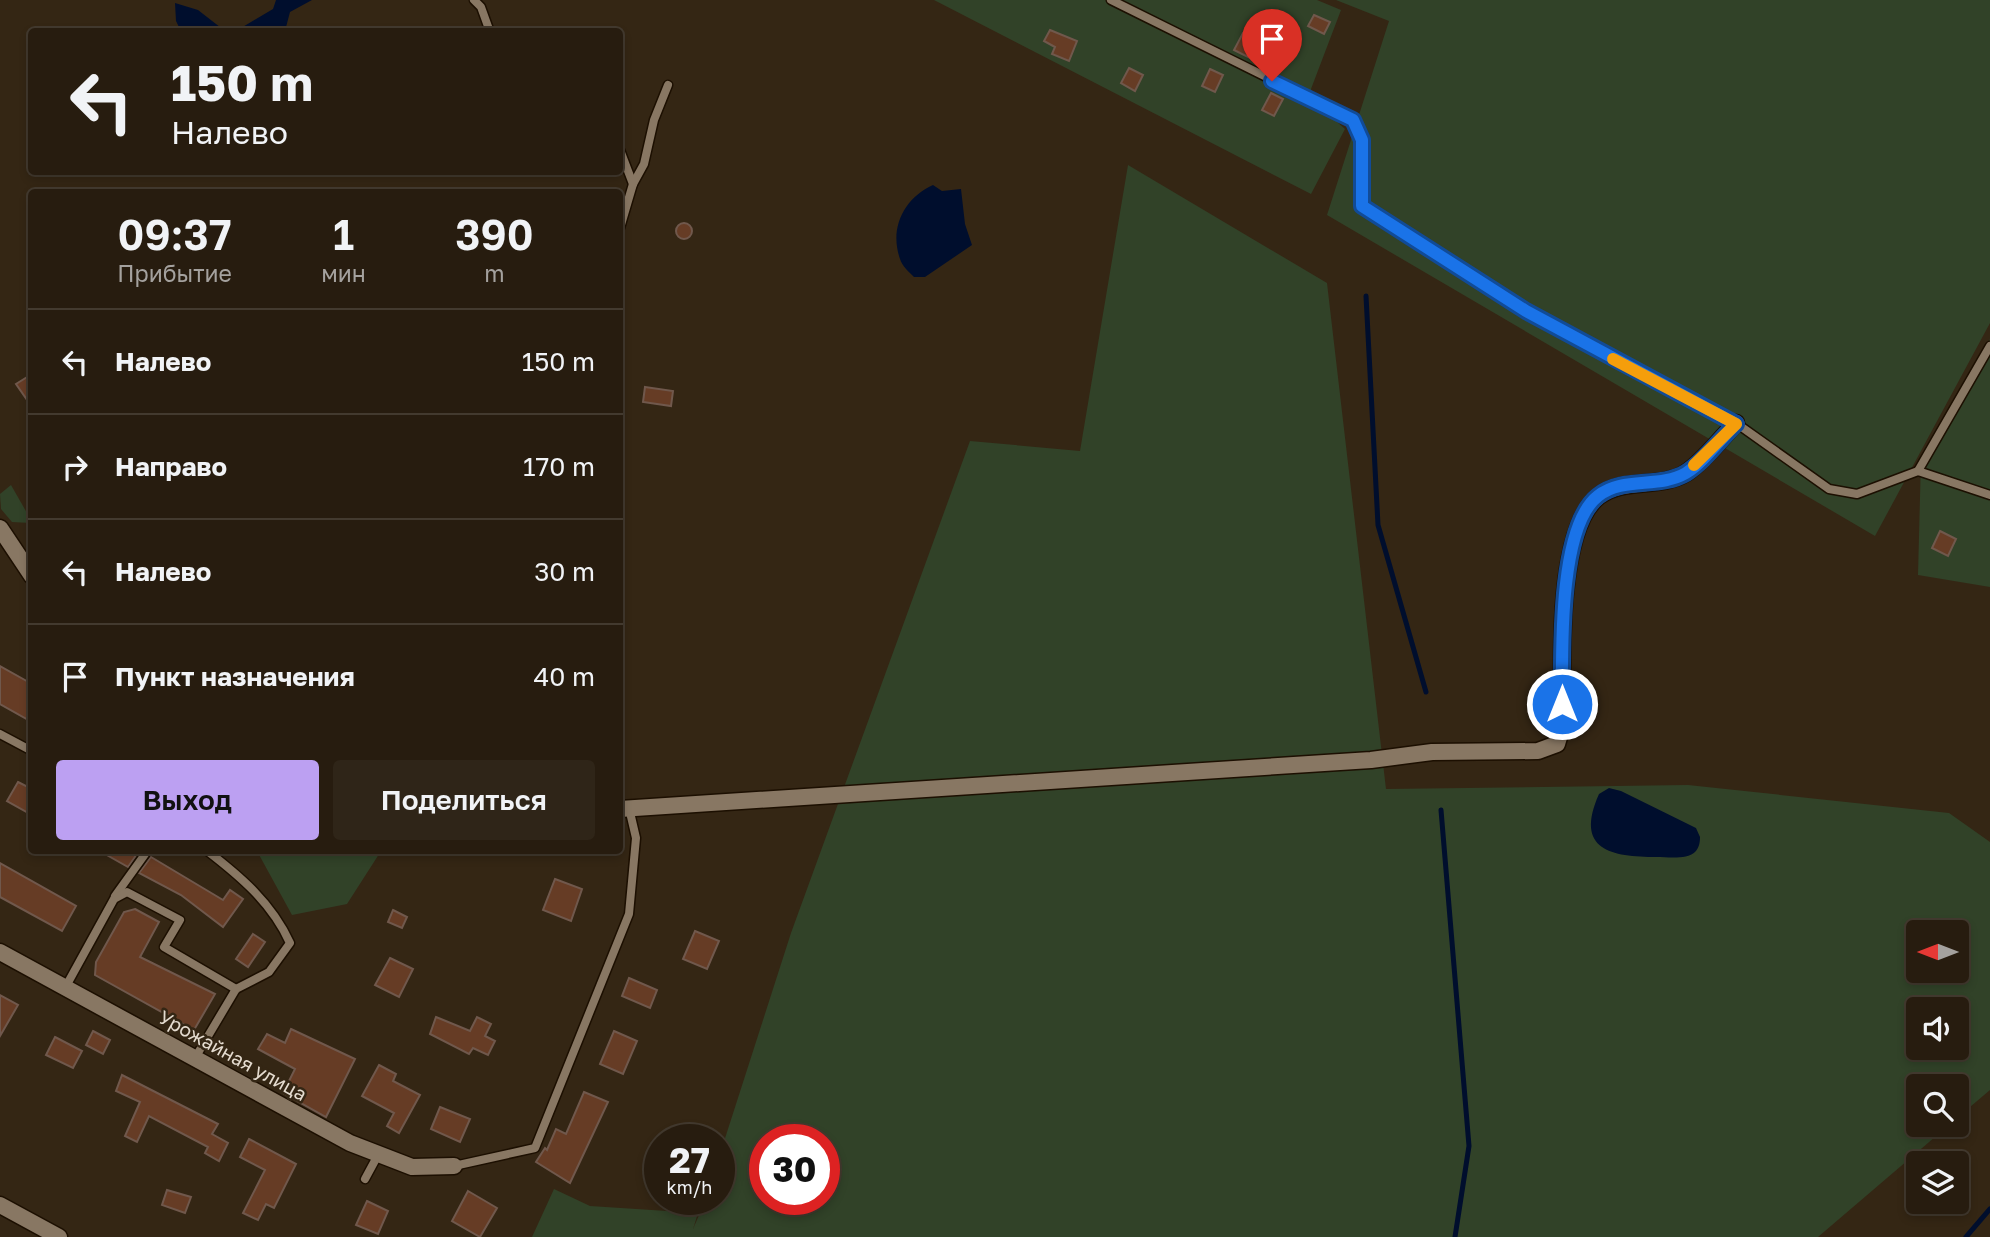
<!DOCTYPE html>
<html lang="ru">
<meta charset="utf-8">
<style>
body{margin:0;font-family:"Golos Text",sans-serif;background:#2f2518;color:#f1f3f6;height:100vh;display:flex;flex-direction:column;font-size:26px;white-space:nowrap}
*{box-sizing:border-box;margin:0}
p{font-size:23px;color:#a4a19e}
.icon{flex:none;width:38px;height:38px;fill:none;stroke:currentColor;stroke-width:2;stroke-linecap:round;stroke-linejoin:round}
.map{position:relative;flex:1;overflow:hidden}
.sheet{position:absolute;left:28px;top:189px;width:595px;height:665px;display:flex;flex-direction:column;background:#271c0f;border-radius:7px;box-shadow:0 4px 10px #0003,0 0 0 2px #433a2f}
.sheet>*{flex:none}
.banner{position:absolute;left:28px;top:28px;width:595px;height:147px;border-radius:7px;box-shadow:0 4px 10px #0003,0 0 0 2px #433a2f;background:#271c0f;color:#f1f3f6;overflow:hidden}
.needle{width:46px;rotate:270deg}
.controls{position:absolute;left:1906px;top:920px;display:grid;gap:14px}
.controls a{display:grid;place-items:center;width:63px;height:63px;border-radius:7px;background:#271c0f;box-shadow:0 4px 10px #0003,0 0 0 2px #433a2f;font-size:35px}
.speed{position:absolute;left:644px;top:1124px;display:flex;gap:14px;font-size:35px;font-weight:700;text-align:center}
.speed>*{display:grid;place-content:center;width:91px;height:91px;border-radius:50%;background:#271c0f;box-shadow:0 4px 10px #0003,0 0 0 2px #433a2f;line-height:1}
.speed small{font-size:18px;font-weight:400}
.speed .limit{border:10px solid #d22;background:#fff;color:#111}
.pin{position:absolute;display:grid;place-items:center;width:60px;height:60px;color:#fff;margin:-72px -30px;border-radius:50% 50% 50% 0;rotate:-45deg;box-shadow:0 0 7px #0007}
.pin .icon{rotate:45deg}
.me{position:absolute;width:77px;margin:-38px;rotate:0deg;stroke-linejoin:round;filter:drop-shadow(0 0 5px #0008)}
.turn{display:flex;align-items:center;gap:24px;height:147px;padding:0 28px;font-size:32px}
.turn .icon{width:91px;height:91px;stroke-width:2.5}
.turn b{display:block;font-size:49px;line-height:60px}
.eta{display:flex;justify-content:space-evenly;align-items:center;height:119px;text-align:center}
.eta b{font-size:42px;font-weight:600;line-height:49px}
.cta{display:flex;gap:14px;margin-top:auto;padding:14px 28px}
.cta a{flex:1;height:80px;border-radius:7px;background:#bca0f2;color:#111;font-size:28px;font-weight:600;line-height:80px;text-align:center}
.cta a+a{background:#2f2518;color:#f1f3f6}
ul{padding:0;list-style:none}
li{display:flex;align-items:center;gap:21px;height:105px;padding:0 28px;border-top:2px solid #433a2f}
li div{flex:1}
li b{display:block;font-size:26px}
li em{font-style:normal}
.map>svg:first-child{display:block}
.green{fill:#314228;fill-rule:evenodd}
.water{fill:#000e2d}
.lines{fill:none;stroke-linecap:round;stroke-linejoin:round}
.stream{stroke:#000e2d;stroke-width:5}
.building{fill:#663c25;stroke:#70584c;stroke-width:2}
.service-casing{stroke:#1c0f01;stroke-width:11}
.minor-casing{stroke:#1c0f01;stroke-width:19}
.service{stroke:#887763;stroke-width:8}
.minor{stroke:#887763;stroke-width:16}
.route-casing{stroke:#114b97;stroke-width:18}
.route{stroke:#1a73e8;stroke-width:12}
.slow{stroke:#f59e0b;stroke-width:12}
.labels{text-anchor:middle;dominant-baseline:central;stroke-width:5;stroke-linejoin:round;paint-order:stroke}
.street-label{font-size:19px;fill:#e5dcd0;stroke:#342614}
</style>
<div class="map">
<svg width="1990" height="1237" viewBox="0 0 1990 1237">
<rect width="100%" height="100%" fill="#342614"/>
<g class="green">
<path d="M 934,0 L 1317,0 L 1341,10 L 1311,89 L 1317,104 L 1345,129 L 1311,194 Z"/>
<path d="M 1336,0 L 1990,0 L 1990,323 L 1875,536 L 1327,215 L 1389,21 Z"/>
<path d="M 1128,165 L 1327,283 L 1386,789 L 1688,785 L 1949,813 L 1990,842 L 1990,1090 L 1957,1118 L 1956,1087 L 1918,1087 L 1918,1125 L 1949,1125 L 1818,1237 L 532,1237 L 554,1189 L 590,1206 L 698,1213 L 693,1229 L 706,1199 L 719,1199 L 719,1157 L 791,933 L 970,441 L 1080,451 ZM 1918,933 L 1956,933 L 1956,971 L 1918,971 ZM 1918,1010 L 1956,1010 L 1956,1048 L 1918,1048 ZM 765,1139 L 824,1139 L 824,1199 L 765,1199 Z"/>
<path d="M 1990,339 L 1990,587 L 1918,575 L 1921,459 Z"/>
<path d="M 11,485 L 31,520 L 31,523 L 12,522 L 1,509 L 0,494 Z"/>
<path d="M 323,850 L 341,853 L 381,851 L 347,904 L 292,915 L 257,851 Z"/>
</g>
<g class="water">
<path d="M 276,0 L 312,0 L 290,12 L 285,31 L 181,31 L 176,21 L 175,3 L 198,10 L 225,31 L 241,28 L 273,9 Z"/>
<path d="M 933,185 L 942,191 L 961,189 L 965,224 L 972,245 L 925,277 L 914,277 C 909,272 902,266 900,259 C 889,228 904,198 933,185 Z"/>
<path d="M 1609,788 L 1621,791 L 1696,828 L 1700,837 C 1700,843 1699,848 1695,852 C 1687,860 1667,857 1657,857 C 1611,857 1574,850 1599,794 Z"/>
</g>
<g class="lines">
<g class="stream">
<path d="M 1366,296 L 1378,525 L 1426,692"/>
<path d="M 1441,810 L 1469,1146 L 1455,1237"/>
<path d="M 1966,1237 L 1990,1209"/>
</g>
</g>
<g class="building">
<path d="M 1314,15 L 1330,22 L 1324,34 L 1308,26 Z"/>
<path d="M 1050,30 L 1077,41 L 1069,61 L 1052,54 L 1055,47 L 1044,41 Z"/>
<path d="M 1243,33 L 1259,41 L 1250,58 L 1234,50 Z"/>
<path d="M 1275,34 L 1291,42 L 1282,58 L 1267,51 Z"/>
<path d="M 1129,68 L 1143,75 L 1135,91 L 1121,83 Z"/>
<path d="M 1210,69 L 1223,75 L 1215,92 L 1202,86 Z"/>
<path d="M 1271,93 L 1283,99 L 1274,116 L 1262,110 Z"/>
<circle cx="684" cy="231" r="8"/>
<path d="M 32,374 L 32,407 L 16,384 Z"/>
<path d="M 645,387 L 673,391 L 671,406 L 643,402 Z"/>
<path d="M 1940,531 L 1956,539 L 1948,556 L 1932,548 Z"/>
<path d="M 0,666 L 32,684 L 32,722 L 0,704 Z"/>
<path d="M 18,782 L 32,789 L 32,815 L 7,801 Z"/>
<path d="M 98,850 L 138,850 L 139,851 L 128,867 Z"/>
<path d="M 151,857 L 223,900 L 230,890 L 243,899 L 223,927 L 181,895 L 139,873 Z"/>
<path d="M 0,863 L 76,906 L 62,931 L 0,897 Z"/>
<path d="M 555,879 L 582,889 L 571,921 L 543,910 Z"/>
<path d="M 135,909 L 159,922 L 140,957 L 215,994 L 194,1030 L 95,975 L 96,962 L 124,912 Z"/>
<path d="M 393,910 L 407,917 L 402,928 L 388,922 Z"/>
<path d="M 695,931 L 719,941 L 707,969 L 683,959 Z"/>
<path d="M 253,934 L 265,942 L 248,967 L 236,959 Z"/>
<path d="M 390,958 L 413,969 L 399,997 L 375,985 Z"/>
<path d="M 629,978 L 657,990 L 650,1008 L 622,996 Z"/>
<path d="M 0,995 L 18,1005 L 0,1036 Z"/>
<path d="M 436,1017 L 470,1031 L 477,1017 L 491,1024 L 485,1036 L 495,1041 L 488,1055 L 473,1048 L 469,1054 L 430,1034 Z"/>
<path d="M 291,1029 L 355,1059 L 326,1117 L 283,1093 L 295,1069 L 258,1049 L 267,1034 L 285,1043 Z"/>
<path d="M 93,1031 L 110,1040 L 103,1054 L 86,1045 Z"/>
<path d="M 614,1031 L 637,1041 L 623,1074 L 600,1064 Z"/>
<path d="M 55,1037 L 82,1051 L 73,1068 L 46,1055 Z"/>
<path d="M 379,1065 L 396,1074 L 393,1081 L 420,1095 L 399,1133 L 387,1126 L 394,1113 L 362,1096 Z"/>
<path d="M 122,1075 L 218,1124 L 212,1134 L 228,1143 L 219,1161 L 205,1153 L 208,1147 L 149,1116 L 137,1142 L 125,1136 L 140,1102 L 116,1091 Z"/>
<path d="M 584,1092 L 608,1102 L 570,1183 L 536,1162 L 545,1148 L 547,1150 L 556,1129 L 566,1134 Z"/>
<path d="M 440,1107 L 470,1119 L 460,1142 L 431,1129 Z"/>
<path d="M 249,1139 L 296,1164 L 274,1208 L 266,1204 L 258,1220 L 243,1213 L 265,1170 L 240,1157 Z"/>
<path d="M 167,1190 L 191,1197 L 185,1213 L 162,1205 Z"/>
<path d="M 468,1191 L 497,1208 L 480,1237 L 452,1221 Z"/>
<path d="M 367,1201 L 388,1211 L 378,1234 L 356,1225 Z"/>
</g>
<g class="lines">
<defs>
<g id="service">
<path d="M 474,0 L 481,7 L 490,32"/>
<path d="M 1111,0 L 1353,120 L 1362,140 L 1361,206 L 1526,311 L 1736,423 L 1829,489 L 1857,494 L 1918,471 L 1990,495"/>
<path d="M 620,150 L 633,184"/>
<path d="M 620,228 L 633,184 L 644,164 L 654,120 L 668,85"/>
<path d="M 1918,471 L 1990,346"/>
<path d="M 0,734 L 32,751"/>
<path d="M 115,896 L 148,850"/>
<path d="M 65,988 L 114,899 L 127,892 L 180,920 L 164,947 L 236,989"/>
<path d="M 195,1058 L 236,989 L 269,972 L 290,943 C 272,903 240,876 206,850"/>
<path d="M 454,1166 L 535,1148 L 629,914 L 636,838 L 629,808"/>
<path d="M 365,1179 L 378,1155"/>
</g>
<g id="minor">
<path d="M 0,528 L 32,576"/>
<path d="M 620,809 L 1371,760 L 1432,752 L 1538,751 L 1557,744 L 1563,724 C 1562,672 1555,529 1599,496 C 1624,477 1660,489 1686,473 C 1704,461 1720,439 1736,423"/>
<path d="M 0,952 L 350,1143 L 412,1167 L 454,1166"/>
<path d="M 0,1205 L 59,1237"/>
</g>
</defs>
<use href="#service" class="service-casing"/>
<use href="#minor" class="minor-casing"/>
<use href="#service" class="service"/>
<use href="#minor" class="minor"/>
</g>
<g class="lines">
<defs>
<path id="route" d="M 1272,81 L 1353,120 L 1362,140 L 1362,206 L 1526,311 L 1736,424 C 1720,439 1704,462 1686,473 C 1659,489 1623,476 1598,496 C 1558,527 1562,655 1562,704"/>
</defs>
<use href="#route" class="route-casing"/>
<use href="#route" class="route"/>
<path class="slow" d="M 1613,359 L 1736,424 L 1694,465"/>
</g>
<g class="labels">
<g class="street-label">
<text transform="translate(233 1055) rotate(29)">Урожайная улица</text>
</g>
</g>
</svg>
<div class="controls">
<a><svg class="needle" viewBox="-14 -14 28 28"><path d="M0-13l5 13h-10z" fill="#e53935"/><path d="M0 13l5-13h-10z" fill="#a4a19e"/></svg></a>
<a><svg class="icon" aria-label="sound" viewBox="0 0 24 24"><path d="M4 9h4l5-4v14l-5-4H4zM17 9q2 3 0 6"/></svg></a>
<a><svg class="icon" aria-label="search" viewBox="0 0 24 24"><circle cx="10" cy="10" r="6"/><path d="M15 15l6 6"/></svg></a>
<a><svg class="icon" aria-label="layers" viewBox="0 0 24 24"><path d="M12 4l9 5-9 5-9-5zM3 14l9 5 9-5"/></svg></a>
</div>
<div class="speed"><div>27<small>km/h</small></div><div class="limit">30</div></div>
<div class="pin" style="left:1272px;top:81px;background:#d93025"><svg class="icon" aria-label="arrive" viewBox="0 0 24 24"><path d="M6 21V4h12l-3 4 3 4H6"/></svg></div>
<svg class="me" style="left:1562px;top:704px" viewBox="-20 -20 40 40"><circle r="17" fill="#1a73e8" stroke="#fff" stroke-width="3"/><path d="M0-11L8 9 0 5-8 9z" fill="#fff"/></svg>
<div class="banner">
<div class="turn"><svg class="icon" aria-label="left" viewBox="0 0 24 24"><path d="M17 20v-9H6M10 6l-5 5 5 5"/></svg><div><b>150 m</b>Налево</div></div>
</div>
<section class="sheet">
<div class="eta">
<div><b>09:37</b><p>Прибытие</p></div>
<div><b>1</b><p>мин</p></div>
<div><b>390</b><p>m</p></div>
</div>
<ul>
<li><svg class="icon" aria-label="left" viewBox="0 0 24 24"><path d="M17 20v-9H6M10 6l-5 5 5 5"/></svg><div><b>Налево</b></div><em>150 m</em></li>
<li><svg class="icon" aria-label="right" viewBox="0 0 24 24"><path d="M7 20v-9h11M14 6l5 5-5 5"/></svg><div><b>Направо</b></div><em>170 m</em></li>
<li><svg class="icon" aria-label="left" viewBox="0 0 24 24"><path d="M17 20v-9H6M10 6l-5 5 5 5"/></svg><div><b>Налево</b></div><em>30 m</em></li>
<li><svg class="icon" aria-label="arrive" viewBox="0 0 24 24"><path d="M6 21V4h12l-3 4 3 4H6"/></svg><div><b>Пункт назначения</b></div><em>40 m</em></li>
</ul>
<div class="cta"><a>Выход</a><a>Поделиться</a></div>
</section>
</div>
